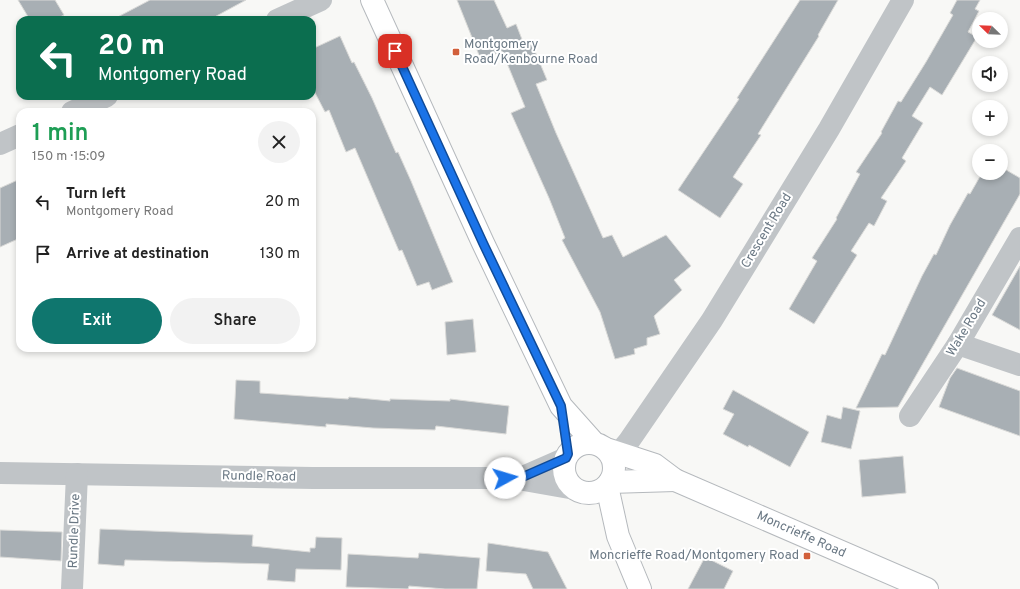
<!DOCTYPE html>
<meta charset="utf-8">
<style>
body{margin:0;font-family:Overpass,sans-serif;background:#f2f2f2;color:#222;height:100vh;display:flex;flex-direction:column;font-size:15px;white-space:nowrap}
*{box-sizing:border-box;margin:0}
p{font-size:13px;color:#767676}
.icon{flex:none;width:22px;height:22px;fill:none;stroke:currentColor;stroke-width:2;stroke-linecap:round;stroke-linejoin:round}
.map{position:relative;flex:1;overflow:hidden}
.side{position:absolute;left:16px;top:108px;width:300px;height:244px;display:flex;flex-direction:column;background:#fff;border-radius:12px;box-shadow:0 2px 6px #0003}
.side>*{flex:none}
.hud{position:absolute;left:16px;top:16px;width:300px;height:84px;border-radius:12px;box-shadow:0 2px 6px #0003;background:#0b6e4f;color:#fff;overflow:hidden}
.needle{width:26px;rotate:293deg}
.controls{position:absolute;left:972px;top:12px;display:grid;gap:8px}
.controls a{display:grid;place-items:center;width:36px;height:36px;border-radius:50%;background:#fff;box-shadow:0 2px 6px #0003;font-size:20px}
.pin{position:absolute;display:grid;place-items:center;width:34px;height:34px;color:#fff;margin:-17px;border-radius:8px;box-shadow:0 2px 6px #0006}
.me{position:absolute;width:44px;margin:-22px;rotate:84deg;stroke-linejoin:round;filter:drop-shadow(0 0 3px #0008)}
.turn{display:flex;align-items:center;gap:14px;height:84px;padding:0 16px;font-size:18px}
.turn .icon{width:52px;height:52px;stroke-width:2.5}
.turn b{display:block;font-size:28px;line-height:34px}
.round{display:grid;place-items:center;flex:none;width:42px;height:42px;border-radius:21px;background:#f2f2f2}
.overview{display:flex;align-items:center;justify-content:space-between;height:68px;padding:0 16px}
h1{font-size:24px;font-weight:600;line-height:30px;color:#1e9e55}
.primary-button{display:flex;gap:8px;margin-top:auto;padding:8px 16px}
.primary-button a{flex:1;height:46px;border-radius:24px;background:#0f766e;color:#fff;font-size:16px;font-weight:600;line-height:46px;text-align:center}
.primary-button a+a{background:#f2f2f2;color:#222}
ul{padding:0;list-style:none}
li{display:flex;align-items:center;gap:12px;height:52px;padding:0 16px}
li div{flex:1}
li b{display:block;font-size:15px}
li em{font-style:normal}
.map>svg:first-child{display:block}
.building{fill:#a8afb4;stroke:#dadad8}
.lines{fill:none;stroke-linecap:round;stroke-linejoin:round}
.secondary-casing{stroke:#b5b9bd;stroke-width:24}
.street{stroke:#c0c4c7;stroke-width:22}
.secondary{stroke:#fff;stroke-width:22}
.route-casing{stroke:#114b97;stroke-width:10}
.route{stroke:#1a73e8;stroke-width:7}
.poi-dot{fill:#d2603b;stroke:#fff;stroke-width:1.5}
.labels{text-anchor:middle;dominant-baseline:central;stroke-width:4;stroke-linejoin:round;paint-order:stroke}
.poi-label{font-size:13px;fill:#6a7884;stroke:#fff;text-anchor:start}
.street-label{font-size:13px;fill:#6a7884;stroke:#fff}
</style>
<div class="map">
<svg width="1020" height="589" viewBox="0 0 1020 589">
<rect width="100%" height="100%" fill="#f8f8f6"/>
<g class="building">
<path d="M 18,0 L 55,0 L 64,15 L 54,20 L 30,20 Z"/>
<path d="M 150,0 L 246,0 L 209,20 L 112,20 Z"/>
<path d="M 457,0 L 494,0 L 507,28 L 516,24 L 525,47 L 532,44 L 547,80 L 536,84 L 556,133 L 603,238 L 612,235 L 623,257 L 666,235 L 691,266 L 674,280 L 682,290 L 654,316 L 660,334 L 647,338 L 647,345 L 634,349 L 635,354 L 615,359 L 600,312 L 562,240 L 565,238 L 549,198 L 511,113 L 525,107 L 502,51 L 481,60 Z"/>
<path d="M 800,0 L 838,0 L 818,35 L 819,36 L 758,134 L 761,135 L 733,177 L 743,184 L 720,218 L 678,190 L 739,99 L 737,98 Z"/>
<path d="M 957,0 L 980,0 L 975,9 L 979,11 L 968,32 L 977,37 L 942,95 L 930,87 L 912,116 L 923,123 L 902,158 L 906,161 L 881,198 L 887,201 L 874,226 L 869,223 L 851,251 L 857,255 L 814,324 L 789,309 L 817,261 L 812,258 L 837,219 L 836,218 L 860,174 L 856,172 L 882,133 L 881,132 L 898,101 L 901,102 L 926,62 L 953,15 L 950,13 Z"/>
<path d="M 340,36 L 352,63 L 354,62 L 372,98 L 396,153 L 398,152 L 411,181 L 453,282 L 432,290 L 429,282 L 417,286 L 402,250 L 399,251 L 355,148 L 346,152 L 329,110 L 325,112 L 312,87 L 312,49 Z"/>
<path d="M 1001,167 L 1020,178 L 1020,194 L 898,407 L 856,408 L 882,354 L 885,355 L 922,276 L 934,254 L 936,255 L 950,225 L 968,193 L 970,194 L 982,173 L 1001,173 Z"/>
<path d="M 20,179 L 20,238 L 0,247 L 0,188 Z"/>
<path d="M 1020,266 L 1020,330 L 992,315 Z"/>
<path d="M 473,319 L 476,352 L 447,355 L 445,322 Z"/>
<path d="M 957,368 L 1020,391 L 1020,436 L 939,407 L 950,378 Z"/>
<path d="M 236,380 L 260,381 L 260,393 L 348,399 L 349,397 L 390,401 L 390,399 L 450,401 L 450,399 L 509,406 L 506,434 L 436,426 L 435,430 L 373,428 L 326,424 L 326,427 L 234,419 Z"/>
<path d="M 733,390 L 809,432 L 790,467 L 749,445 L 748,447 L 723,434 L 734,414 L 723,409 Z"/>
<path d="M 843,407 L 860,411 L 851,449 L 821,442 L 827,415 L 841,419 Z"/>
<path d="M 903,456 L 906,493 L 862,497 L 859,460 Z"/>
<path d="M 100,529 L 253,535 L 252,546 L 310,552 L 310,548 L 315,548 L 316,537 L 342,538 L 341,570 L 296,569 L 295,582 L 267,580 L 269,564 L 125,560 L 124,566 L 98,564 Z"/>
<path d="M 0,530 L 62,532 L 61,561 L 0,557 Z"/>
<path d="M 488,543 L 548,552 L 567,589 L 533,589 L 526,574 L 486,571 Z"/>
<path d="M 419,553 L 480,558 L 477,589 L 445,589 L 409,586 L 408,589 L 346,587 L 348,554 L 418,558 Z"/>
<path d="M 705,557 L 733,571 L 724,589 L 688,589 Z"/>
</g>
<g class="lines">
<defs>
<g id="secondary">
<path d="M 372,0 L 483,243 L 561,406 L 594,443"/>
<circle cx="589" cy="468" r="25"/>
<path d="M 606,449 L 655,465 L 675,480 L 927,589"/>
<path d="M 610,482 L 675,480"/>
<path d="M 607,486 L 618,536 L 640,589"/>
</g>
</defs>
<use href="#secondary" class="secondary-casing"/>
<g class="street">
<path d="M 277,20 L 321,0"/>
<path d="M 72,112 L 107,96"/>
<path d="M 0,144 L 20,135"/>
<path d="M 958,344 L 1020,365"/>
<path d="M 910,416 L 958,344 L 1020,238"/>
<path d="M 617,453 L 624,447 L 629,441 L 712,320 L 829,129 L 903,0"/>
<path d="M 0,473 L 313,478 L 491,478 L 518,479 L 575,489"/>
<path d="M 518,479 L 566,458"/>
<path d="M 72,589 L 77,474"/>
</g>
<use href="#secondary" class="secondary"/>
</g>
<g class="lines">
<defs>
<path id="route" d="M 395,51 L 483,243 L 561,406 L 568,454 L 566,458 L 518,479 L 505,478"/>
</defs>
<use href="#route" class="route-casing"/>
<use href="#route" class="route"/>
</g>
<g class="poi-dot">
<rect x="452" y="48" width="8" height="8" rx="2"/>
<rect x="803" y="552" width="8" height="8" rx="2"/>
</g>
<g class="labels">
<g class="poi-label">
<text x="464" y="45">Montgomery<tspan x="464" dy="15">Road/Kenbourne Road</tspan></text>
<text x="799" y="556" text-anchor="end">Moncrieffe Road/Montgomery Road</text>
</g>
<g class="street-label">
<text transform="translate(767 231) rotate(-59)">Crescent Road</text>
<text transform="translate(967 328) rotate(-59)">Wake Road</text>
<text transform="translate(259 477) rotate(1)">Rundle Road</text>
<text transform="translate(75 531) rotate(-88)">Rundle Drive</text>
<text transform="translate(801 535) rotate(24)">Moncrieffe Road</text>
</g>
</g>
</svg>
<div class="controls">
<a><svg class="needle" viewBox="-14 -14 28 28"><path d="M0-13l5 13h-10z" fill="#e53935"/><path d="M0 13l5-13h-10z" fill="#767676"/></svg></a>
<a><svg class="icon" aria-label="sound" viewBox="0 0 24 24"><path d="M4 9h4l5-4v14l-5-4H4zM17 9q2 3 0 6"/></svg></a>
<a>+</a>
<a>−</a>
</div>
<div class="pin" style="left:395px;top:51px;background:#d93025"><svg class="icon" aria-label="arrive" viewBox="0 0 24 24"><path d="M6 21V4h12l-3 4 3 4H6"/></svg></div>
<svg class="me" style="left:505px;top:478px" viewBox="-20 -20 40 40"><circle r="19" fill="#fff"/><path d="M0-13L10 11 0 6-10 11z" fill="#1a73e8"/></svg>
<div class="hud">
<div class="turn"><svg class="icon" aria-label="left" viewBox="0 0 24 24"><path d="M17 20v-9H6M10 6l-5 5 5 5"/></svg><div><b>20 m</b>Montgomery Road</div></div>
</div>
<section class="side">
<div class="overview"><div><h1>1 min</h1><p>150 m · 15:09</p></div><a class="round"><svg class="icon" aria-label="close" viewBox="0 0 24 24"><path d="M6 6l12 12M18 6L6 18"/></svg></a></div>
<ul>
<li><svg class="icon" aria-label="left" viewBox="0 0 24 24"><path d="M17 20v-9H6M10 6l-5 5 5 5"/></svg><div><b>Turn left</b><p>Montgomery Road</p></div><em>20 m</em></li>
<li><svg class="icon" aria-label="arrive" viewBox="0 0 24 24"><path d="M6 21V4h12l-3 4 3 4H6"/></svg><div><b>Arrive at destination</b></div><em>130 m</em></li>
</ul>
<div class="primary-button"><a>Exit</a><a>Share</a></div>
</section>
</div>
